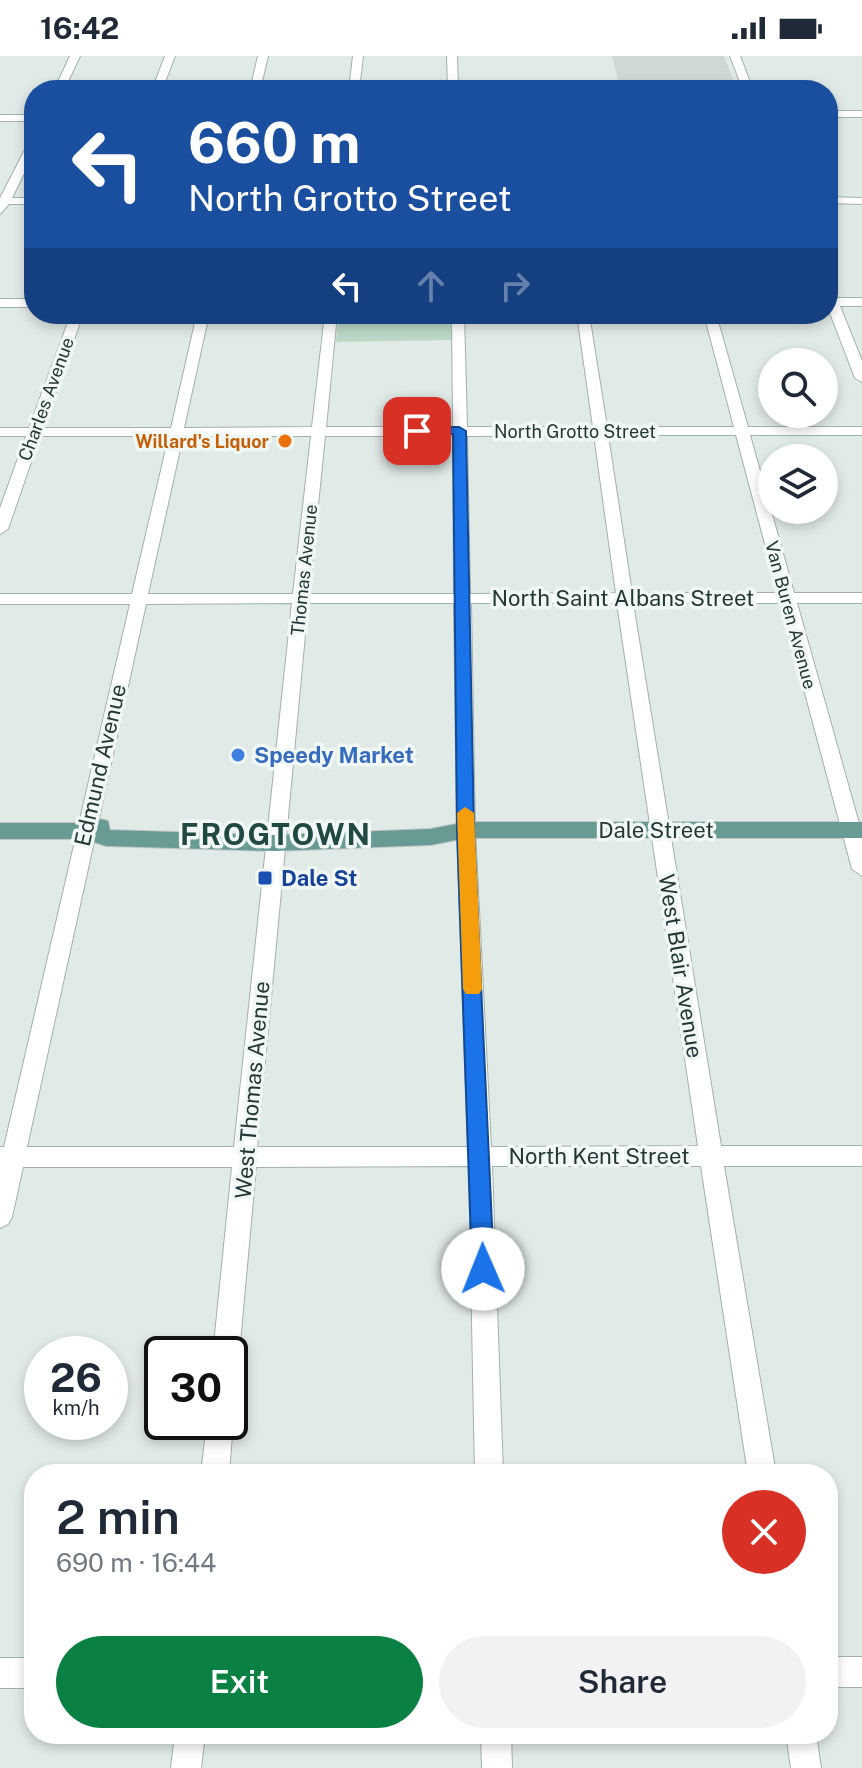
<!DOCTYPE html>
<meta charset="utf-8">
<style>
body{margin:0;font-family:"Public Sans",sans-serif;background:#f2f2f3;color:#1f2937;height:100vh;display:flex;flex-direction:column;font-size:30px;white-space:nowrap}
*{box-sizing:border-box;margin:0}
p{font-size:26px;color:#747a83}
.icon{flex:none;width:44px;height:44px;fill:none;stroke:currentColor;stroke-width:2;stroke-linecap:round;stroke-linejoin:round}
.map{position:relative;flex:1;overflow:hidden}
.drawer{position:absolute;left:24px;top:1408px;width:814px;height:280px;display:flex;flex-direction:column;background:#fff;border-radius:32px;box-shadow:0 4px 12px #0003}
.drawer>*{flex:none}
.hud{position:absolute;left:24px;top:24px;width:814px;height:244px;border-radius:32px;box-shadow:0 4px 12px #0003;background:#1a4fa0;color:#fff;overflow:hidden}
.tools{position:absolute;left:758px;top:292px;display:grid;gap:16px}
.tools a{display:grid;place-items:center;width:80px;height:80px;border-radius:50%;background:#fff;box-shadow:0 4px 12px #0003;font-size:40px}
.speed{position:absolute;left:24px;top:1280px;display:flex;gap:16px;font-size:40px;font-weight:700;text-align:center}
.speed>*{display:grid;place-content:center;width:104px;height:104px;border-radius:50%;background:#fff;box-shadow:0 4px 12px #0003;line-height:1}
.speed small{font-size:20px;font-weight:400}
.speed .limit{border:4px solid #111;border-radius:12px;background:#fff;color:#111}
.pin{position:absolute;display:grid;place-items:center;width:68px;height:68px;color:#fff;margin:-34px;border-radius:16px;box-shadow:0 4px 12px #0006}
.me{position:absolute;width:88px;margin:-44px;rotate:359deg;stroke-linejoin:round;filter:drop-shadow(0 0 6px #0008)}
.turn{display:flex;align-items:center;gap:28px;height:168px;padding:0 32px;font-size:36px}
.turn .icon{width:104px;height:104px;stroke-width:2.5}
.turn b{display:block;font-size:56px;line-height:68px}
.lanes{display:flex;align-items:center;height:76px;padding:0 32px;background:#0003;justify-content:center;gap:40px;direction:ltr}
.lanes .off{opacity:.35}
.round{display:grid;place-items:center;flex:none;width:84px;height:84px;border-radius:42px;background:#f2f2f3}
.summary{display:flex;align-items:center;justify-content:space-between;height:136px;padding:0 32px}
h1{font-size:48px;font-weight:600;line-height:60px}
.action{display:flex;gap:16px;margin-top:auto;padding:16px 32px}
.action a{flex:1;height:92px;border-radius:48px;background:#0b8043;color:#fff;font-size:32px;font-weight:600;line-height:92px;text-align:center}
.action a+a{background:#f2f2f3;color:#1f2937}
.status{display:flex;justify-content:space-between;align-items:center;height:56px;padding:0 40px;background:#fff;direction:ltr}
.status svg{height:22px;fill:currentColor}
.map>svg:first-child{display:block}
.built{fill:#ced9d6}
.green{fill:#bbd9c6}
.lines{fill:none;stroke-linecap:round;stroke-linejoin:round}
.minor-casing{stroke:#a3b1ad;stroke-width:2}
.major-casing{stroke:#c1c7c6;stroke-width:2}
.minor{fill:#fff;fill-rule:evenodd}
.major{fill:#689b94;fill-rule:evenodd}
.route{fill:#1a73e8;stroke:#114b97;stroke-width:2}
.slow{fill:#f59e0b}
.food-dot{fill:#e8710a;stroke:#f0f7f4;stroke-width:3}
.shop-dot{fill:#3f7fe0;stroke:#f0f7f4;stroke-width:3}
.transit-dot{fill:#1a4fb4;stroke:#f0f7f4;stroke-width:3}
.labels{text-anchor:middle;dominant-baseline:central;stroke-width:7;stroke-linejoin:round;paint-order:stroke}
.far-street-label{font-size:18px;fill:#223835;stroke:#f0f7f4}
.far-food-label{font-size:18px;font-weight:bold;fill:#c56008;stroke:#f0f7f4;text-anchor:end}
.street-label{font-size:22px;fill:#223835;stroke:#f0f7f4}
.shop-label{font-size:22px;font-weight:bold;fill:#366cbe;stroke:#f0f7f4;text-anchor:start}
.transit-label{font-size:22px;font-weight:bold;fill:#164399;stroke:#f0f7f4;text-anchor:start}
.district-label{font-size:30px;font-weight:bold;letter-spacing:2px;fill:#204943;stroke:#f0f7f4}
</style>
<div class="status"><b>16:42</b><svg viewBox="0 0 49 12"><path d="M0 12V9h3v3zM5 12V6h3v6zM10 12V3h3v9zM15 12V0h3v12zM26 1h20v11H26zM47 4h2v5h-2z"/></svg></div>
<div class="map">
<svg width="862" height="1712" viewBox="0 0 862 1712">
<rect width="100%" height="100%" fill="#e0eae6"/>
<path class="built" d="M 612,0 L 724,0 L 734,26 L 619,27 Z"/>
<g class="green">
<path d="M 734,26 L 737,34 L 567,34 L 565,27 Z"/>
<path d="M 339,258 L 452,258 L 452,284 L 336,286 Z"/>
</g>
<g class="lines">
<defs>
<g id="minor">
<path d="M 70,0 L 80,0 L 64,34 L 54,34 Z"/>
<path d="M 165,0 L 175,0 L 162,34 L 152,34 Z"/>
<path d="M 258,0 L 268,0 L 260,34 L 250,34 Z"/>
<path d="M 353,0 L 363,0 L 359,34 L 349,34 Z"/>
<path d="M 447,0 L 457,0 L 458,34 L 448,34 Z"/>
<path d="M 730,0 L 740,0 L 753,34 L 743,34 Z"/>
<rect x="828" y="55" width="34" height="6"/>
<rect x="0" y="59" width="34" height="6"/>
<path d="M 34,83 L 34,97 L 12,142 L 34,142 L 34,148 L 9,148 L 0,158 L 0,142 L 29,86 Z"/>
<path d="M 828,141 L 862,142 L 862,148 L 828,147 Z"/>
<path d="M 828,232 L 832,233 L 837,242 L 862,242 L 862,250 L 840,250 L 862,305 L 862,326 L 855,322 L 828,252 Z"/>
<rect x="0" y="243" width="34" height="8"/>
<path d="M 71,258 L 83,258 L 43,372 L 171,372 L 197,258 L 209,258 L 184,372 L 312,371 L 325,258 L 337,258 L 326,371 L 453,371 L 452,258 L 464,258 L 467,371 L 593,371 L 577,258 L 589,258 L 607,371 L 734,371 L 704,258 L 716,258 L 748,371 L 862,371 L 862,379 L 750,379 L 794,537 L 862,537 L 862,547 L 797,547 L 862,778 L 862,820 L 852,813 L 781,547 L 633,547 L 721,1090 L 862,1090 L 862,1110 L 724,1110 L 776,1418 L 748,1418 L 701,1110 L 492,1110 L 503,1418 L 475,1418 L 469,1110 L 256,1111 L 239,1298 L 235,1307 L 230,1309 L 230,1298 L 213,1298 L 232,1111 L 23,1111 L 12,1161 L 8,1168 L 0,1172 L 0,1091 L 4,1091 L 130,548 L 0,548 L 0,538 L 132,538 L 169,380 L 40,380 L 8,473 L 0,478 L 0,452 L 26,380 L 0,380 L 0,372 L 29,372 ZM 594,379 L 616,537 L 470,538 L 467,380 ZM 608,379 L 736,379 L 778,537 L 632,537 ZM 183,380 L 311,380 L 293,538 L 148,538 ZM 325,380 L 453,380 L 454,538 L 309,538 ZM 292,547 L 234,1091 L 27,1091 L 146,548 ZM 308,547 L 454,547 L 457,774 L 468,1091 L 257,1091 ZM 471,547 L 617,547 L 698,1090 L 491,1091 L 475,774 Z"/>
<path d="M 230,1358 L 233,1366 L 229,1418 L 201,1418 L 207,1366 L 230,1366 Z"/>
<rect x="828" y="1601" width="34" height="30"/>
<rect x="0" y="1602" width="34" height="30"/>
<path d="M 175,1678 L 205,1678 L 201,1712 L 171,1712 Z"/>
<path d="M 481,1678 L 511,1678 L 512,1712 L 482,1712 Z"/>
<path d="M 786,1678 L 816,1678 L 821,1712 L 791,1712 Z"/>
</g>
<path id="major" d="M 100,763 L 108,765 L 110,774 L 275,779 L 430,773 L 466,766 L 862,766 L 862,782 L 466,782 L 431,789 L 275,795 L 106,790 L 84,783 L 0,783 L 0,767 L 85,767 Z"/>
</defs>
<use href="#minor" class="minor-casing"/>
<use href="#major" class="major-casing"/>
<use href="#minor" class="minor"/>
<use href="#major" class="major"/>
</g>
<path class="route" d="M 417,371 L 459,371 L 466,375 L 474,774 L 494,1213 L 491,1220 L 483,1223 L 475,1220 L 472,1213 L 457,774 L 453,378 L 413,378 L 413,372 Z"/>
<path class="slow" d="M 465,751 L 474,757 L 482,933 L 479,938 L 466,938 L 463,933 L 457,757 Z"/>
<circle class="food-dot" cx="285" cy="385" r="8"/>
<circle class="shop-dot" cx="238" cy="699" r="8"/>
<rect class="transit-dot" x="257" y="814" width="16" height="16" rx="4"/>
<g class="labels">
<g class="far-street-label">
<text transform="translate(46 343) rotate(-70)">Charles Avenue</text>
<text x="575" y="375">North Grotto Street</text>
<text transform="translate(304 514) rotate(-84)">Thomas Avenue</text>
<text transform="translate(791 559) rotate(75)">Van Buren Avenue</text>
</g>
<g class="far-food-label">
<text x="269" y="385">Willard's Liquor</text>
</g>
<g class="street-label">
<text x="623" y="542">North Saint Albans Street</text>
<text transform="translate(100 709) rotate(-77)">Edmund Avenue</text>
<text x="656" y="774">Dale Street</text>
<text transform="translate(681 910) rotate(81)">West Blair Avenue</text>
<text transform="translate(252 1034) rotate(-85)">West Thomas Avenue</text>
<text x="599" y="1100">North Kent Street</text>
</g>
<g class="shop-label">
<text x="254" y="699">Speedy Market</text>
</g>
<g class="transit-label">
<text x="281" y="822">Dale St</text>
</g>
<g class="district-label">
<text x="276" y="778">FROGTOWN</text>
</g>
</g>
</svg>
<div class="tools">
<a><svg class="icon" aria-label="search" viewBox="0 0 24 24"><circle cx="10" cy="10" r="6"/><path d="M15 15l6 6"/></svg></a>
<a><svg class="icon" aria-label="layers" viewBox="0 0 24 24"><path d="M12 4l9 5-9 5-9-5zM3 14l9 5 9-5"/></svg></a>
</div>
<div class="speed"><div>26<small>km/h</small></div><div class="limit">30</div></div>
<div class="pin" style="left:417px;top:375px;background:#d93025"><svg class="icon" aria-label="arrive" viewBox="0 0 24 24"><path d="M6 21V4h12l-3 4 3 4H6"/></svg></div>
<svg class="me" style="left:483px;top:1213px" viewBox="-20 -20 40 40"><circle r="19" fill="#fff"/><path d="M0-13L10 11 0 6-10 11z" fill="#1a73e8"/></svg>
<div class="hud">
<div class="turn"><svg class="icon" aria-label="left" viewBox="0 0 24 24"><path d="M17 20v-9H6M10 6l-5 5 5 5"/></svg><div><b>660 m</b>North Grotto Street</div></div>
<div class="lanes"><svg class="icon" aria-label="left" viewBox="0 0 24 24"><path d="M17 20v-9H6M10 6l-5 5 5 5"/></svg><svg class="icon off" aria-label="ahead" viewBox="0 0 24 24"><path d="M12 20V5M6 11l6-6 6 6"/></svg><svg class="icon off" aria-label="right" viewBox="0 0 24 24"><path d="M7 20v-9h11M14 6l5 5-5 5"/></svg></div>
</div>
<section class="drawer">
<div class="summary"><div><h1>2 min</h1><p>690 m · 16:44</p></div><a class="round" style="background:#d93025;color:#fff"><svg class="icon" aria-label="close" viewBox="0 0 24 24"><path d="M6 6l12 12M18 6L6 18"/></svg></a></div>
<div class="action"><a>Exit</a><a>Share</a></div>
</section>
</div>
